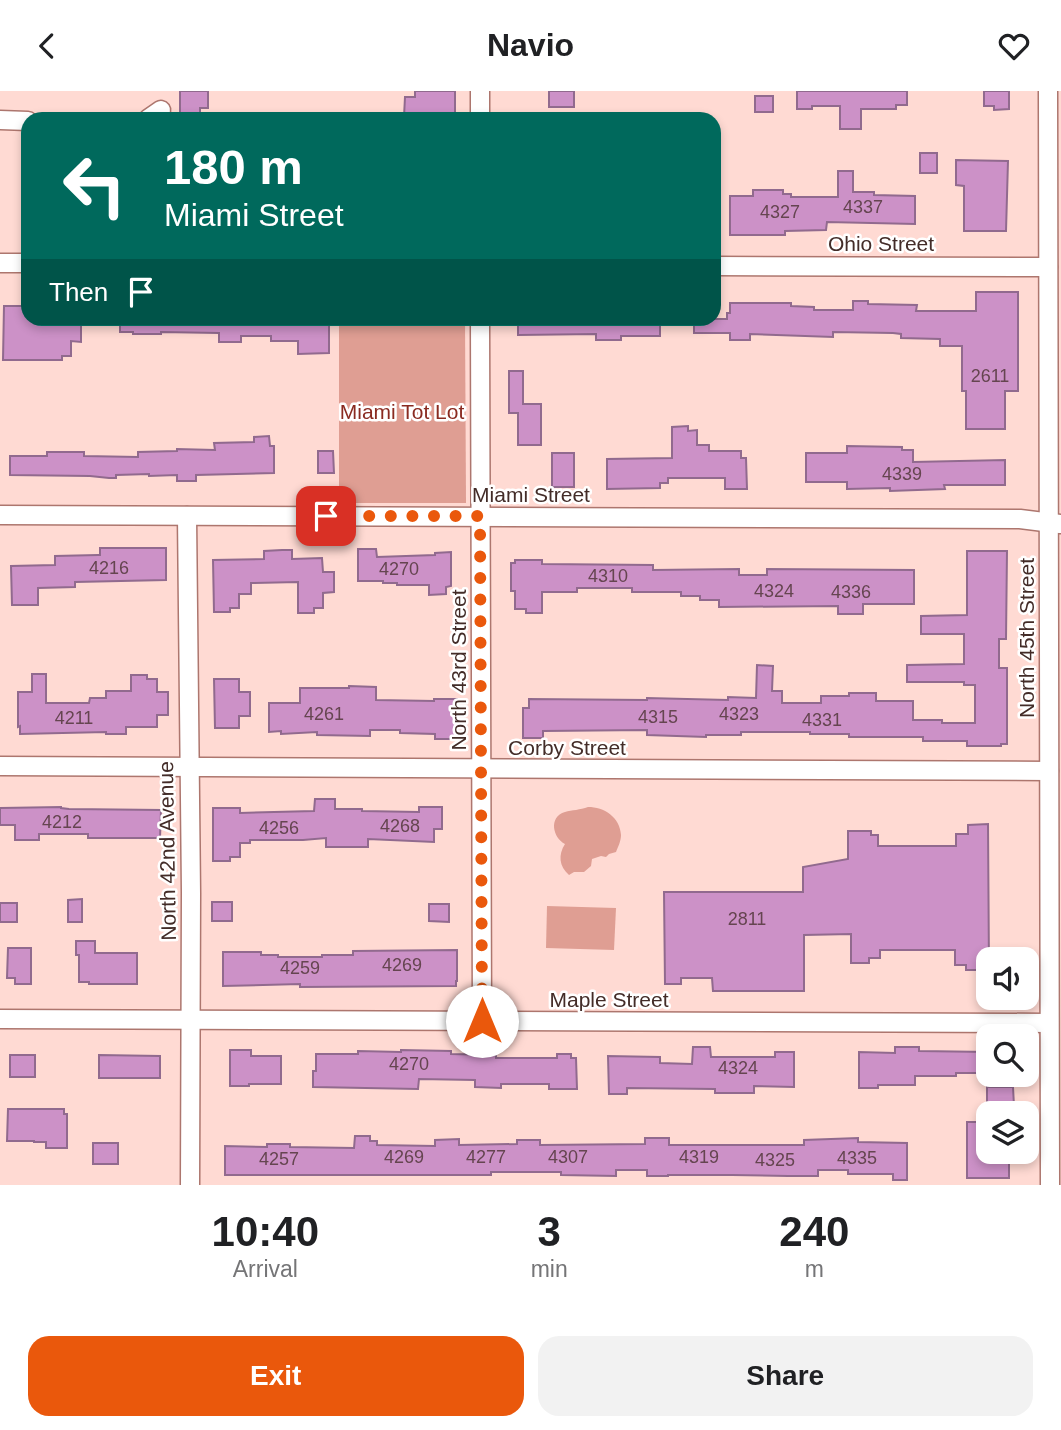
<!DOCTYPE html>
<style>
body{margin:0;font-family:Helvetica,sans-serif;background:#f2f2f2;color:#202124;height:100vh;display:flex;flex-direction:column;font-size:26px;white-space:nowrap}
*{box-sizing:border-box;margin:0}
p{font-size:23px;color:#757577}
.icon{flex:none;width:38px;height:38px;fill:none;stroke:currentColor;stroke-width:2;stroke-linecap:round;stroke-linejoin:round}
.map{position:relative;height:1094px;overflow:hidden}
.details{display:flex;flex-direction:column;background:#fff;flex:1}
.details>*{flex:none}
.guide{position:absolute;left:21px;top:21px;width:700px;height:214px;border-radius:21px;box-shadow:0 4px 10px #0003;background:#00695c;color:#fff;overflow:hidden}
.controls{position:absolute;left:976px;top:856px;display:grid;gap:14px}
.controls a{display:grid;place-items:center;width:63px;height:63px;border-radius:14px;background:#fff;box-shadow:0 4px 10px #0003;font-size:35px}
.pin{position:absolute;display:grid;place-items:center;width:60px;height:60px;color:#fff;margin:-30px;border-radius:14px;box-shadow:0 4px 10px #0006}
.me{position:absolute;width:77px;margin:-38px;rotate:0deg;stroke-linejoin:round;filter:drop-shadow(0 0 5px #0008)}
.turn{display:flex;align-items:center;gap:24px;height:147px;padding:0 28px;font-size:32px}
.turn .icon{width:91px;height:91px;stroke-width:2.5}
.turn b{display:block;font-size:49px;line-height:60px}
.then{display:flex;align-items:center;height:66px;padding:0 28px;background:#0003;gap:14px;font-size:26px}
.eta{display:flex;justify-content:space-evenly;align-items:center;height:119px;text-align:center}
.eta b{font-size:42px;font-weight:700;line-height:49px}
.cta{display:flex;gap:14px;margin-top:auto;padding:14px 28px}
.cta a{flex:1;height:80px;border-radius:21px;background:#ea580c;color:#fff;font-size:28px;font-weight:700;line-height:80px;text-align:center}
.cta a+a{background:#f2f2f2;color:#202124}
header{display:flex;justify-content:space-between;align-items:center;height:91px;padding:0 28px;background:#fff;font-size:32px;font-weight:700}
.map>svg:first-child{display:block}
.green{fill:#df9e93}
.building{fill:#cc91c7;stroke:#916a8e;stroke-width:2}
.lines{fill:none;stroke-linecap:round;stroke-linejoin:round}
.street-casing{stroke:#ad766e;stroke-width:21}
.street{stroke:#fff;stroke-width:18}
.route{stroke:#ea580c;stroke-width:12;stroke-dasharray:0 21.6}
.labels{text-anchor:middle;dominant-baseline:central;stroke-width:5;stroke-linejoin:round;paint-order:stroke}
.number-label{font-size:18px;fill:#654550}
.street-label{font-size:21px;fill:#432c28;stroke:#fff}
.park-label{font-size:21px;fill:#8a2b21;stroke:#fff}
</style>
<header><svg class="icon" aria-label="back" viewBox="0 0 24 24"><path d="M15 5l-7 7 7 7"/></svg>Navio<svg class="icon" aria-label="heart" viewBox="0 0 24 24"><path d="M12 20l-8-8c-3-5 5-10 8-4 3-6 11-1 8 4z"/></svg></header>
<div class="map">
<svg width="1061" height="1094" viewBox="0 0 1061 1094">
<rect width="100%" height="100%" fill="#ffdad3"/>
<g class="green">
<path d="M 339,228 L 465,228 L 466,412 L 339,412 Z"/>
<path d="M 588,716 C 604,716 620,726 621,744 C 621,750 618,756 616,761 L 609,763 L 606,766 L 601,765 L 592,768 L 591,775 L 584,781 L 574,781 L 569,784 C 559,775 558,764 565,753 C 553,747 548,726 565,721 C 572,719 580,719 588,716 Z"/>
<path d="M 547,815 L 616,817 L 614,859 L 546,857 Z"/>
</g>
<g class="building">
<path d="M 180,0 L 208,0 L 208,17 L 200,17 L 200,28 L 180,28 Z"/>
<path d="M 415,0 L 455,0 L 455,27 L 404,26 L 405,6 L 415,6 Z"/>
<rect x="549" y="0" width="25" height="16"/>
<path d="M 797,0 L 907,0 L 907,14 L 896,14 L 896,18 L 861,18 L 861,38 L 840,38 L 840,15 L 812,15 L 812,18 L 797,18 Z"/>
<path d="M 984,0 L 1009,0 L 1009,18 L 994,19 L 994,15 L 984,15 Z"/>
<rect x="755" y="5" width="18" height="16"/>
<rect x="920" y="62" width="17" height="20"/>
<path d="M 956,69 L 1008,70 L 1006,140 L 964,140 L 964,95 L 956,94 Z"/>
<path d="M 838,80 L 853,80 L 853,101 L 874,101 L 874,104 L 915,105 L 915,133 L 827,131 L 826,139 L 785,140 L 785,144 L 730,144 L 730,105 L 753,105 L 753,99 L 783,99 L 783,103 L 791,103 L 791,106 L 838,106 Z"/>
<path d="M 976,201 L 1018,201 L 1018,300 L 1005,300 L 1005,338 L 966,338 L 966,300 L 962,300 L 962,255 L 940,255 L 940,248 L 901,247 L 901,243 L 893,242 L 833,241 L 833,246 L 750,243 L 750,249 L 730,249 L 730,242 L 694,242 L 694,228 L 727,228 L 727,222 L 730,222 L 730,212 L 791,212 L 791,215 L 814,216 L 814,219 L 853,219 L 853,210 L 868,210 L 868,213 L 917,214 L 916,220 L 976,220 Z"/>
<path d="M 4,215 L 28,215 L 28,228 L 81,228 L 81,251 L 71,250 L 71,265 L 62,265 L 62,269 L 3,269 Z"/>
<path d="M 120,228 L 329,228 L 329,262 L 298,263 L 298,250 L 271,250 L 271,245 L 241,245 L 241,251 L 219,251 L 219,242 L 161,241 L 161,243 L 133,243 L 133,241 L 120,241 Z"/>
<path d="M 518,228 L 660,228 L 660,245 L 621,245 L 621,249 L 596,249 L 596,243 L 518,244 Z"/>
<path d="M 509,280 L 523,280 L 523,313 L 541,313 L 541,354 L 518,354 L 518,322 L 509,322 Z"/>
<path d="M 688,335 L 688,340 L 697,339 L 697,354 L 709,354 L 709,360 L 741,360 L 741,367 L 746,367 L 747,398 L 725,398 L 725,387 L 668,387 L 668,392 L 660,392 L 660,397 L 607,398 L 607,368 L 672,367 L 672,336 Z"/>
<path d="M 269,345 L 270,355 L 274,355 L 274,382 L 196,384 L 196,390 L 177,390 L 177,384 L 149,385 L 149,383 L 116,384 L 116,387 L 109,387 L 90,385 L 10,384 L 10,365 L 47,365 L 47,361 L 84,361 L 84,365 L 138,366 L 138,361 L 177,360 L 177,358 L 215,359 L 214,352 L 254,351 L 254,346 Z"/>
<path d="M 847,355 L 902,356 L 902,359 L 913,359 L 913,371 L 1005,369 L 1005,394 L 944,394 L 945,398 L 890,400 L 890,397 L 847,398 L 847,391 L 806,391 L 806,362 L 847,362 Z"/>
<path d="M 318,360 L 333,360 L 334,382 L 318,382 Z"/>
<rect x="552" y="362" width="22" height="34"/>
<path d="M 100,457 L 166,457 L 166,489 L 75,491 L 75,496 L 38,497 L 38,514 L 12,514 L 11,475 L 55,474 L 55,465 L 98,464 L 100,464 Z"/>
<path d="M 358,458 L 376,458 L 377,466 L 435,464 L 435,462 L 451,461 L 451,495 L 446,496 L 446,503 L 429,504 L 429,494 L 397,494 L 397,492 L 383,492 L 383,490 L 358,490 Z"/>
<path d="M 282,459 L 292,459 L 292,468 L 322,467 L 323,481 L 334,481 L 334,501 L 323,502 L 323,517 L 314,517 L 314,522 L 298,522 L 298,491 L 251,492 L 251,503 L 239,503 L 239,517 L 230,517 L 230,521 L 214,521 L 213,469 L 264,468 L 264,460 Z"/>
<path d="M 967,460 L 1007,460 L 1006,548 L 999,548 L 999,577 L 1007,577 L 1007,653 L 1001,653 L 1001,655 L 967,655 L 967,650 L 923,650 L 923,646 L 849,646 L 849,643 L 810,643 L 810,641 L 741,641 L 741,644 L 706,644 L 706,646 L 647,644 L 647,639 L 543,640 L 543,647 L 523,647 L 523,617 L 529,617 L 529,608 L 647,609 L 647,607 L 728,609 L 728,606 L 756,607 L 757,574 L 773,575 L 772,600 L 782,600 L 782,612 L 821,612 L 821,605 L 849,605 L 849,602 L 876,602 L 876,610 L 913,610 L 913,629 L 942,629 L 942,632 L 975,632 L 975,594 L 964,594 L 964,591 L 907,591 L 907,574 L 964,573 L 964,543 L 921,543 L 921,525 L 967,524 Z"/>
<path d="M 515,469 L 542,469 L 542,473 L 653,474 L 653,479 L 739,478 L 739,484 L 767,484 L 767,478 L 914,479 L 914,513 L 863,513 L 863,523 L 838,523 L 838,515 L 719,516 L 719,509 L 700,509 L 700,505 L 681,505 L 681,501 L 632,501 L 632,497 L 577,497 L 577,501 L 542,501 L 542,522 L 526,522 L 526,518 L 515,518 L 515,500 L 511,500 L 511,472 L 515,472 Z"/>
<path d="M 32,583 L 46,583 L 46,612 L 89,612 L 90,607 L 106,607 L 106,600 L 131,600 L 131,584 L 147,584 L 147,588 L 157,588 L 157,601 L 168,601 L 168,624 L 157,624 L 157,636 L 126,636 L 126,643 L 106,643 L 106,641 L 20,643 L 20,635 L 18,636 L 18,601 L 32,601 Z"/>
<path d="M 214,588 L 239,588 L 239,601 L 250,601 L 250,625 L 239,625 L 239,637 L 215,637 Z"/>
<path d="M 349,595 L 376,596 L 376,609 L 434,610 L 434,608 L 457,608 L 458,648 L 435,648 L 435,643 L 400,642 L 400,639 L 370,639 L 370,645 L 317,644 L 317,641 L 281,643 L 281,640 L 269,641 L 269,612 L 300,612 L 300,597 L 349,597 Z"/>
<path d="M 315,708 L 335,708 L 335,718 L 362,718 L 362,720 L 419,721 L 419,716 L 442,716 L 442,738 L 434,738 L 434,751 L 368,748 L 368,756 L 326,756 L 326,747 L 303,749 L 250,749 L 250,752 L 240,752 L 240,766 L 230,766 L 230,770 L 213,770 L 213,717 L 240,717 L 240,722 L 314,720 Z"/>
<path d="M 61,716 L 61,717 L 69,718 L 161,719 L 160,747 L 88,747 L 88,743 L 39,743 L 39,749 L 15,749 L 15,734 L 0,734 L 0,717 Z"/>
<path d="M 988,733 L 989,879 L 966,879 L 966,874 L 955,874 L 955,859 L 880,859 L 880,867 L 869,867 L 869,872 L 851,872 L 851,843 L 804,844 L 804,900 L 713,900 L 712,887 L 681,887 L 681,893 L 665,893 L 664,801 L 803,801 L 803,776 L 848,768 L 848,740 L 871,740 L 871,744 L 878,744 L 878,755 L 956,755 L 956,743 L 968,743 L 968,734 Z"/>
<path d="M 82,808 L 82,831 L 68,831 L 68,809 Z"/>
<rect x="212" y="811" width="20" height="19"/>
<rect x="0" y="812" width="17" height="19"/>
<path d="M 429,813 L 449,813 L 449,831 L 429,830 Z"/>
<path d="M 76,850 L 95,850 L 95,862 L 137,862 L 137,893 L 89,893 L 89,891 L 79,891 L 79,864 L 76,864 Z"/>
<path d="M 8,857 L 31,857 L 31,893 L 15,893 L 15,887 L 7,887 Z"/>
<path d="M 457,859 L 457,890 L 456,890 L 456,895 L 300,896 L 300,893 L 223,895 L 223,861 L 261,861 L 261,864 L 278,864 L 278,866 L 322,866 L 322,864 L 353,864 L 353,860 Z"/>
<path d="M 693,956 L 710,956 L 711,966 L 775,966 L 775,961 L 794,961 L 794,996 L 754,995 L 754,1002 L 715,1002 L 715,998 L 627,997 L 627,1003 L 609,1003 L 608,965 L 660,966 L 660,972 L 692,973 Z"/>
<path d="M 895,956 L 919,956 L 919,960 L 989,961 L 989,982 L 956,982 L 956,985 L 915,985 L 915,994 L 878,994 L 878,997 L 859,997 L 859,961 L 895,962 Z"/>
<path d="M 230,959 L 251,959 L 251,965 L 281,965 L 281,993 L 249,993 L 249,995 L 230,995 Z"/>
<path d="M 401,959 L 451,960 L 451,963 L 496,964 L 496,967 L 557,967 L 557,963 L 571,963 L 571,967 L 576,967 L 577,998 L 549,998 L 549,993 L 501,993 L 501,997 L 475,996 L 475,989 L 419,988 L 418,998 L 313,996 L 313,980 L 316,980 L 316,963 L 358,963 L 358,960 L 401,961 Z"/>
<rect x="10" y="964" width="25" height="22"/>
<path d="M 99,964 L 160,965 L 160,987 L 99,987 Z"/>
<path d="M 987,996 L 1013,996 L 1014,1015 L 987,1016 Z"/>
<path d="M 8,1018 L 64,1018 L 64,1023 L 67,1023 L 67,1057 L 46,1057 L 46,1051 L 34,1051 L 34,1050 L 7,1050 Z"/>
<path d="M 967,1031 L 989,1031 L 989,1064 L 1009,1064 L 1009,1087 L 967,1087 Z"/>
<path d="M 355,1045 L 370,1045 L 370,1050 L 377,1050 L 377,1054 L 435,1055 L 435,1049 L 459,1048 L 459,1054 L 517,1053 L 517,1049 L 540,1049 L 540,1054 L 645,1053 L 645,1047 L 669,1047 L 669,1054 L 804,1054 L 804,1049 L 858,1047 L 858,1051 L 907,1052 L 907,1089 L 893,1089 L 893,1083 L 848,1083 L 848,1079 L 818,1079 L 818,1085 L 788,1085 L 732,1084 L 668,1084 L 668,1085 L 647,1085 L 647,1079 L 616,1079 L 616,1085 L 561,1084 L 561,1081 L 491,1081 L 491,1084 L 225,1084 L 225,1055 L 267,1056 L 267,1053 L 290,1053 L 290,1056 L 354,1057 Z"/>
<rect x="93" y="1052" width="25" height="21"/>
</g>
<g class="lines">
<defs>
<g id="street">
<path d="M 480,0 L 480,28"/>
<path d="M 1048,0 L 1050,1094"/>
<path d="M 148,28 L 161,19"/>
<path d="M 0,29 L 28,30"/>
<path d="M 0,172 L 28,172"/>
<path d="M 714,175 L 1048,176"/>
<path d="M 480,228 L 482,930"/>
<path d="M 0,424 L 1020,428 L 1060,433"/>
<path d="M 187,425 L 191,802 L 190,1094"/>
<path d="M 0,675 L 1049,680"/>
<path d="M 0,928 L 1049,932"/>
</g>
</defs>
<use href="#street" class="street-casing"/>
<use href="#street" class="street"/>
</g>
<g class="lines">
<path class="route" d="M 326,425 L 480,425 L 482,930"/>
</g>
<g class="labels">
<g class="number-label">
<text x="863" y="116">4337</text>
<text x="780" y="121">4327</text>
<text x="990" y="285">2611</text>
<text x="902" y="383">4339</text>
<text x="109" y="477">4216</text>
<text x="399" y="478">4270</text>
<text x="608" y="485">4310</text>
<text x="774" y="500">4324</text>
<text x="851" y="501">4336</text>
<text x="324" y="623">4261</text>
<text x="739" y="623">4323</text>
<text x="658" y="626">4315</text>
<text x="74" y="627">4211</text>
<text x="822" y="629">4331</text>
<text x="62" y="731">4212</text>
<text x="400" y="735">4268</text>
<text x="279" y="737">4256</text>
<text x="747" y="828">2811</text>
<text x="402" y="874">4269</text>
<text x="300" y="877">4259</text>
<text x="409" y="973">4270</text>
<text x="738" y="977">4324</text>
<text x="404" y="1066">4269</text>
<text x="486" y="1066">4277</text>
<text x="568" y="1066">4307</text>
<text x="699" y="1066">4319</text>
<text x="857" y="1067">4335</text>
<text x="279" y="1068">4257</text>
<text x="775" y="1069">4325</text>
</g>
<g class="street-label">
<text x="881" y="152">Ohio Street</text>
<text x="531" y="403">Miami Street</text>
<text transform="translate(1026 547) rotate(-90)">North 45th Street</text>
<text transform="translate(458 579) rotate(-90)">North 43rd Street</text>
<text x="567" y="656">Corby Street</text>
<text transform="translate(167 760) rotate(-91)">North 42nd Avenue</text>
<text x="609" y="908">Maple Street</text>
</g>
<g class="park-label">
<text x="402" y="320">Miami Tot Lot</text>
</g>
</g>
</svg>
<div class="controls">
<a><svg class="icon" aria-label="sound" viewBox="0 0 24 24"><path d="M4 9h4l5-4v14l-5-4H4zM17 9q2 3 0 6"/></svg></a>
<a><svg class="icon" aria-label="search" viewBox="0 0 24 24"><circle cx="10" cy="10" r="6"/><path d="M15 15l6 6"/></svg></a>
<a><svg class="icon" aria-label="layers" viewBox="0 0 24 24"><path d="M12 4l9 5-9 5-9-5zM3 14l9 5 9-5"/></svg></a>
</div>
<div class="pin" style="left:326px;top:425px;background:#d93025"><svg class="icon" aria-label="arrive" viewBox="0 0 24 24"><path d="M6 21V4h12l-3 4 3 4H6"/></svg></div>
<svg class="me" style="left:482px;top:930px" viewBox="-20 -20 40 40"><circle r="19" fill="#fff"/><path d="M0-13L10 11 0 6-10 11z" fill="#ea580c"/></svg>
<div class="guide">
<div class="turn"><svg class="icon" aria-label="left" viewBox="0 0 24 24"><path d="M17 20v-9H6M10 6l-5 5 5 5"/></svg><div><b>180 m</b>Miami Street</div></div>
<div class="then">Then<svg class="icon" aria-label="arrive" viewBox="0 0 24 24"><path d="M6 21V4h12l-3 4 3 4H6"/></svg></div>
</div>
</div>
<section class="details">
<div class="eta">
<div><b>10:40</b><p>Arrival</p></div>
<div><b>3</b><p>min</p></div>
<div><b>240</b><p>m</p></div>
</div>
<div class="cta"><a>Exit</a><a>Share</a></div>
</section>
